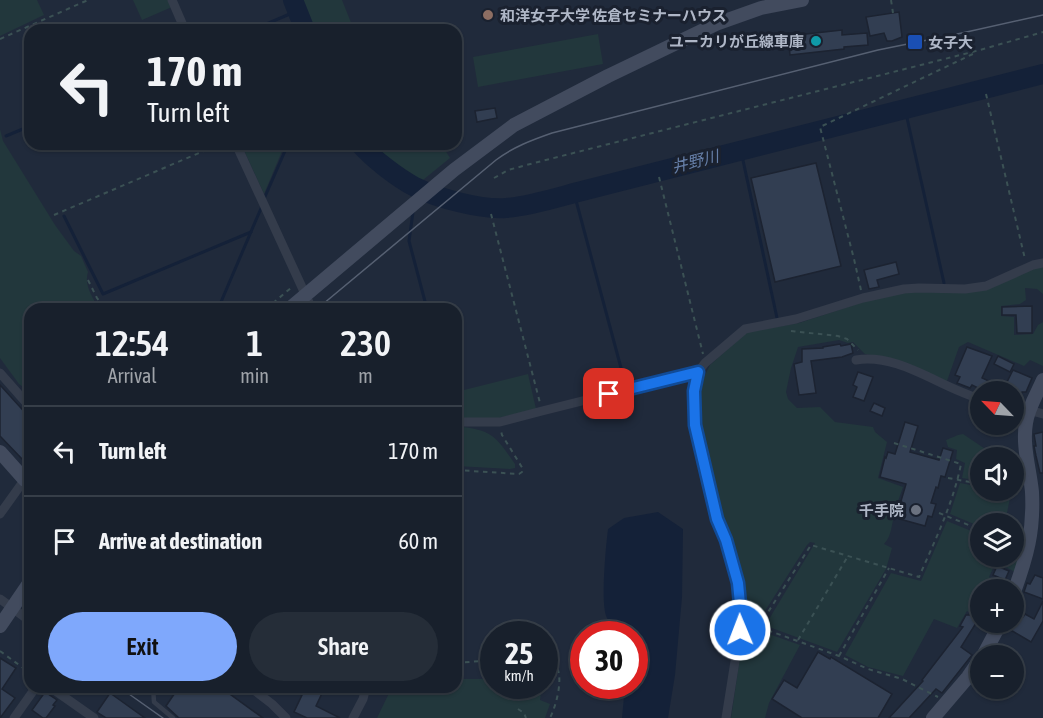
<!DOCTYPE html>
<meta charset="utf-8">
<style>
body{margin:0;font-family:"Asap Condensed","Noto Sans JP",sans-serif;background:#252d38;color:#f1f3f6;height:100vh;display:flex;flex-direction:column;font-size:22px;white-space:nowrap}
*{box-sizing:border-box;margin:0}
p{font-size:20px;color:#9fa3a9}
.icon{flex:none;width:33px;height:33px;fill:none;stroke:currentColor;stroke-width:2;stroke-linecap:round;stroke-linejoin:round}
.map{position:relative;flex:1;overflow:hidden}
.side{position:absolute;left:24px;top:303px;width:438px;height:390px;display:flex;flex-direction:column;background:#18202c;border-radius:18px;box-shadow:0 2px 4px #0004,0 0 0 2px #363e48}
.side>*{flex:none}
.hud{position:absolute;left:24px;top:24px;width:438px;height:126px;border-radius:18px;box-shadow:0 2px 4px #0004,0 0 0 2px #363e48;background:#18202c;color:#f1f3f6;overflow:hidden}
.needle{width:39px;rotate:295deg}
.fabs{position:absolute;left:970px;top:381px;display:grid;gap:12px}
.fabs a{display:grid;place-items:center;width:54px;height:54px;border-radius:50%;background:#18202c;box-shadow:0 2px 4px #0004,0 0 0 2px #363e48;font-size:30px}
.speed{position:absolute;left:480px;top:621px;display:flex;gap:12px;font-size:30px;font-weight:700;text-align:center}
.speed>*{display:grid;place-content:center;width:78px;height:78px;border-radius:50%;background:#18202c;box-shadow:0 2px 4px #0004,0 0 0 2px #363e48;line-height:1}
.speed small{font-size:15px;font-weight:400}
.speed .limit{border:9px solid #d22;background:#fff;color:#111}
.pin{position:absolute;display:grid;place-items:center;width:51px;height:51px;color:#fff;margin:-26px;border-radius:12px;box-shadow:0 3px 9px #0006}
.me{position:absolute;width:66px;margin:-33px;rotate:359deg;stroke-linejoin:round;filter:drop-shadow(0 0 4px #0008)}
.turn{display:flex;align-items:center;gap:21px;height:126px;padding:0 24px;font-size:27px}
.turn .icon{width:78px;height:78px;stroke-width:2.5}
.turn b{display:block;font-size:42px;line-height:51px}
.eta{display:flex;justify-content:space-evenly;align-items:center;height:102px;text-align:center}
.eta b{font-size:36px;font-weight:600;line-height:42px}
.cta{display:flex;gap:12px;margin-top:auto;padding:12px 24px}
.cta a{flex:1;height:69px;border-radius:36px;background:#7fa8fc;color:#111;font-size:24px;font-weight:600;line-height:69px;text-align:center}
.cta a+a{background:#252d38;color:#f1f3f6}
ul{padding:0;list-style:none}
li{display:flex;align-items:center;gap:18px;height:90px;padding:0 24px;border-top:2px solid #363e48}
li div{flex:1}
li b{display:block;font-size:22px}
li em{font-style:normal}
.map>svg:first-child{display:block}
.green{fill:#22373c}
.water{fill:#142138}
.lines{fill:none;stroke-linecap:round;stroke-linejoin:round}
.stream{stroke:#142138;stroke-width:3}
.river{stroke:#142138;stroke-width:20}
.building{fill:#323e52;stroke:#1c2331;stroke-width:1.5}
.path{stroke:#3b5154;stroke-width:2;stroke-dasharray:4.5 4.5;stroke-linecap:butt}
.lane{stroke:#343c4b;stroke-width:4.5}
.street{stroke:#343c4b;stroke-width:9}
.secondary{stroke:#424b5e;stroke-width:14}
.tram{stroke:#566072;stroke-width:1.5}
.route-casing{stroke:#114b97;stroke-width:15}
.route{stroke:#1a73e8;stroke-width:10}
.education-dot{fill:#8d6e63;stroke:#1a212f;stroke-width:2}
.culture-dot{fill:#0f9aa8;stroke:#1a212f;stroke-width:2}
.transit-dot{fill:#1a4fb4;stroke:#1a212f;stroke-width:2}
.worship-dot{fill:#6b7280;stroke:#1a212f;stroke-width:2}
.labels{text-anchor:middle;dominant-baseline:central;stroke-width:6;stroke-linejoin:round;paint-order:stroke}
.poi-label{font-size:15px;font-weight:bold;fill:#afb7c7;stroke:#1a212f;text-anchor:start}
.water-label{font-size:16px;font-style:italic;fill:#667fa8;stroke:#1a212f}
</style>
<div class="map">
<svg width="1043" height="718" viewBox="0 0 1043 718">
<rect width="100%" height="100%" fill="#202a3b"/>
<g class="green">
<path d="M 0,0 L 37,0 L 44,15 L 0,36 Z"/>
<path d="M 133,0 L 169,0 L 172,7 L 142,20 Z"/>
<path d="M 297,0 L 342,0 L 354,30 L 309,30 Z"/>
<path d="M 598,34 L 603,64 L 478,87 L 473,57 Z"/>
<path d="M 0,129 L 3,141 L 55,225 L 74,251 L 81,256 L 88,272 C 84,285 92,296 98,308 L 97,309 L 30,309 L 30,392 L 19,384 L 0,358 Z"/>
<path d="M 241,144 L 285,144 L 264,194 Z"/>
<path d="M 366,144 L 419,144 L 429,150 L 440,149 L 445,150 L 450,158 L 418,184 C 400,173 381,160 366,144 Z"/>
<path d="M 1043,266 L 1043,294 L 1037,289 L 1025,288 L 1026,300 L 1020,304 L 1001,306 L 1001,316 L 1014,317 L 1014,335 L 1033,334 L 1038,325 L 1043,322 L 1043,366 L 1030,360 L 1024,366 L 968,342 L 959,347 L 947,381 L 879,356 L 865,354 L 853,342 L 848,343 L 839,340 L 798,347 L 791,368 L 786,392 L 788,399 L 797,408 L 820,407 L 835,422 L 873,427 L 875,432 L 887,442 L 878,478 L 903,487 C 900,496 896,506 894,516 C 891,527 892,535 884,544 L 892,548 L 886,569 L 837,652 L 769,627 L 766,624 L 815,543 L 810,542 L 807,545 L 760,619 C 760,626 761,629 766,633 L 800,645 L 769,703 L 765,718 L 731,718 L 744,630 L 745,605 L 743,580 L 737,557 L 721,517 L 701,424 L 699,405 L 701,391 L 705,375 L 710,365 L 747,332 L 799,323 L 866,301 L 905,292 L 988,289 L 1035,268 Z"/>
<path d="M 528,374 L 536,409 L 499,418 L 460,418 L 456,403 L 456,392 Z"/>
<path d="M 456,426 C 492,430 495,435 515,464 L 515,468 L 510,469 L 456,466 Z"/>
<path d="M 963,434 L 997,457 L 981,458 L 981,481 L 962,478 L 965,463 L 956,459 L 957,450 L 948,447 L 946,440 C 952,438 956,435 963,434 Z"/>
<path d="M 960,483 L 981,487 L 981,490 L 997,491 L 1011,493 L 1005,523 L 981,524 L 981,527 L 950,514 Z"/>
<path d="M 947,521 L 981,535 L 981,556 L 1014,556 L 1014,548 L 1022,552 L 1015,572 L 996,562 L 989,577 L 1010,586 L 1009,589 L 981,590 L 981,599 L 979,599 L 973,614 L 967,611 L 957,628 L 934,619 L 903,676 L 868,667 L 845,655 L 891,573 L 921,581 Z"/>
<path d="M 456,679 L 493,679 L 494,686 L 542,686 L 540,700 L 550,704 L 545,718 L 377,718 L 392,687 L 456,687 Z"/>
</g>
<path class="water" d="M 658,512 L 683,529 L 682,597 L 675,675 L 668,718 L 622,718 L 625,686 L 634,686 L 634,634 L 623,634 C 618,629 610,624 607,618 C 600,605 606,545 608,529 L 624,518 Z"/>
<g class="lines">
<g class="stream">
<path d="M 252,30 L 297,11"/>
<path d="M 905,109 L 944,283"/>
<path d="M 6,136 L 30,126"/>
<path d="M 741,151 L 777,318"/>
<path d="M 574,193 L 624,379"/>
<path d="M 415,196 L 416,187"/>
<path d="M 264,199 L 288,144"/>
<path d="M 413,212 L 409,241 L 427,309"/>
<path d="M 64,216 L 103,294 L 251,232"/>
<path d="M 218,309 L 262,206"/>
</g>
<g class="river">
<path d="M 293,0 L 305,30"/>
<path d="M 360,144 C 373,159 398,178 415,187 C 437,198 481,210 506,208 C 529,206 552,199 574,193 L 1043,74"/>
</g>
</g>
<g class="building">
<path d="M 899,12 L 902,37 L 892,41 L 887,41 L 884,33 L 870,36 L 866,17 Z"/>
<path d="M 842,30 L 842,35 L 867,33 L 868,45 L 844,47 L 844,49 L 790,55 L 788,36 Z"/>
<path d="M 495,108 L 497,118 L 477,122 L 475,111 Z"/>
<path d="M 816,163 L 841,266 L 775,282 L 751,178 Z"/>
<path d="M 896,262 L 899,274 L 877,280 L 879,287 L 869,289 L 864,270 Z"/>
<path d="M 1032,306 L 1032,333 L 1017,333 L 1016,315 L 1002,315 L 1002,307 Z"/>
<path d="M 840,344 L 841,346 L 851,344 L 853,353 L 842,357 L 811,361 L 816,393 L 799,395 L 794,364 L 802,362 L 802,349 L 823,348 L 823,347 Z"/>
<path d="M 967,347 L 992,356 L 982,378 L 1004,388 L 1013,370 L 1032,378 L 1026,392 L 1022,392 L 1018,400 L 1014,399 L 1014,392 L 986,392 L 972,385 L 970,388 L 957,383 L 960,377 L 955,375 Z"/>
<path d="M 998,356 L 1014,364 L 1010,372 L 994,364 Z"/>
<path d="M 858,372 L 873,377 L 864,401 L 853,397 L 857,387 L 853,385 Z"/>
<path d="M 0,385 L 30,418 L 30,454 L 23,460 L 0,436 Z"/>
<path d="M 874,403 L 885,408 L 882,416 L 870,411 Z"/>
<path d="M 905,422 L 918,426 L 910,452 L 939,460 L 943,448 L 953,451 L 945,477 L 941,476 L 938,488 L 936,487 L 931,503 L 936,504 L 932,517 L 928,516 L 925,526 L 896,518 L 906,484 L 880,477 L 885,457 L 886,458 L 888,452 L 895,454 Z"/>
<path d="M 1043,432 L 1043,473 L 1040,473 L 1036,456 L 1034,446 L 1036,446 L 1034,434 Z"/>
<path d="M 997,566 L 1009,571 L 1005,580 L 993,575 Z"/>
<path d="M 1035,575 L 1043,578 L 1043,599 L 1024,592 L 1027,583 L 1030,584 Z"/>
<path d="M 1043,601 L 1043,621 L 1031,642 L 1009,629 L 1014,622 L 1018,614 L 1023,617 L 1025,614 L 1034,619 Z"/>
<path d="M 966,615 L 970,615 L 978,620 L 961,647 L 972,655 L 942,693 L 936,689 L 909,718 L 889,718 L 923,681 L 922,680 L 963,627 L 960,626 Z"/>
<path d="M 818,652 L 830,659 L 831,657 L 892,694 L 878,718 L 802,718 L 772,699 L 784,680 L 797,688 Z"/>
<path d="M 0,658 L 16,668 L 2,689 L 15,698 L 0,718 Z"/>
<path d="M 179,687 L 220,687 L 263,718 L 179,718 L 166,706 Z"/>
<path d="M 285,687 L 325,687 L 316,706 L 340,718 L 307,718 L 294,712 L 302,695 Z"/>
<path d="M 45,692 L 57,700 L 53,705 L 55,706 L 46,718 L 43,718 L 32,710 Z"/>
<path d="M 110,693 L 145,718 L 106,718 L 98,713 L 97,712 Z"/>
</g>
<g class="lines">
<g class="path">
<path d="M 891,0 L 893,13"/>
<path d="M 0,39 L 88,0"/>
<path d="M 986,94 L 1025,259"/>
<path d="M 659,177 L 703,354"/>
<path d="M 494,178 L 508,170 L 534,163 L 980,50 L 1043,32"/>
<path d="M 491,214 L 540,403"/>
<path d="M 54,215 L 220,144"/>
<path d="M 88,280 L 97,298 L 105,309"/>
<path d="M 861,290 L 854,259 L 820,127 L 975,53"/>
<path d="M 266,309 L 292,287"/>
<path d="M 791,331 L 838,336 L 847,339 L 858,350"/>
<path d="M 894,443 L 961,464 C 953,504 935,540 919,577 L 811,545 L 763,620 L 763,625 L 767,630 L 839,656 L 868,669 L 902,679 L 938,697"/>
<path d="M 456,470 L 519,474 L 522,472 L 523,469 L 502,435 L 501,431"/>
<path d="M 948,478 L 981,484"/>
<path d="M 939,513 L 981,530"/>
<path d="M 798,640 L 848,556"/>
<path d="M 0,651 L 30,673"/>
<path d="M 839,656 L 889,568"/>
<path d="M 544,658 C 545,659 553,662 553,662 C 566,673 556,706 550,718"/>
<path d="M 456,663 L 494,660"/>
<path d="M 518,709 L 524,713 L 526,718"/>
</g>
<path class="lane" d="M 153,687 L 154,702 L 173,718"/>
<g class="street">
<path d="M 172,0 L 185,30"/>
<path d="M 236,144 L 312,309"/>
<path d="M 856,360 C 900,353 940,388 981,399"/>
<path d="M 0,373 L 30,407"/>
<path d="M 1014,406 L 1043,414"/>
<path d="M 456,422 L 500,422 L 542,411 L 698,372"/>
<path d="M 0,514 L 30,472"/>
<path d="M 0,599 L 30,621"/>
<path d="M 50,687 L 94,718"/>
<path d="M 250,687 L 272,704 L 286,718"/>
<path d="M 14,718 L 36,687"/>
<path d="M 353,718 L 363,699 L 366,687"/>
<path d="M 726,718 L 740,630 L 740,604 L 738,583 L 732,559 L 726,540 L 717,519 L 695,425 L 695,391 L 698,372 L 705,363 L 745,329 L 796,319 L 863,298 L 904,289 L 919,288 L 965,289 L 986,286 L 1033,265 L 1043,263"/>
</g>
<g class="secondary">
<path d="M 289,309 L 454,170 L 514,125 L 608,76 L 716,24 L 761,8 L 802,0"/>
<path d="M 0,452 L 25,480 L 30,483"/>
<path d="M 1014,592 C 1027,556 1034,531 1032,492 C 1030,470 1022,446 1026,423 C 1028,408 1037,394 1043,380"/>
<path d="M 0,626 L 30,582"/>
<path d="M 983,656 L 1001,622"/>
<path d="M 933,718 L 968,677 L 981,658"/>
</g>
<g class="tram">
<path d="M 317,309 L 496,160 C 513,147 532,140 552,133 L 878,50 L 962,33 L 1043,15"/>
<path d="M 122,687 L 129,694 L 163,718"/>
</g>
</g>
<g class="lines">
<defs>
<path id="route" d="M 609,394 L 698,372 L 694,391 L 695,425 L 717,519 L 726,540 L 738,583 L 740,604 L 740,630"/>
</defs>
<use href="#route" class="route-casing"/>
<use href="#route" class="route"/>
</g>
<circle class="education-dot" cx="488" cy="15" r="6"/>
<circle class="culture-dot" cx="816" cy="41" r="6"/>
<rect class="transit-dot" x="907" y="34" width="16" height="16" rx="3"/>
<circle class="worship-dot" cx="916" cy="510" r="6"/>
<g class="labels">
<g class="poi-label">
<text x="500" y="15">和洋女子大学 佐倉セミナーハウス</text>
<text x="804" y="41" text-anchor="end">ユーカリが丘線車庫</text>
<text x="928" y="42">女子大</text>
<text x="904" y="510" text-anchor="end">千手院</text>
</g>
<g class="water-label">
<text transform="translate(695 161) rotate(-14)">井野川</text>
</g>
</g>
</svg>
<div class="fabs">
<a><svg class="needle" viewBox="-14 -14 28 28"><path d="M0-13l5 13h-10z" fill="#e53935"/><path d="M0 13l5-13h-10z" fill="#9fa3a9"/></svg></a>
<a><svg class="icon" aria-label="sound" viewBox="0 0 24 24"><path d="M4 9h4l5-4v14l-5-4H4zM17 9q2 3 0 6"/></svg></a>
<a><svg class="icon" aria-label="layers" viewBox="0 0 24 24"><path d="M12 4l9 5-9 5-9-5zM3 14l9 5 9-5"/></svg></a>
<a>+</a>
<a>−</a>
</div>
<div class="speed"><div>25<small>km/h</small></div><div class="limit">30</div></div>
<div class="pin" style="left:609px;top:394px;background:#d93025"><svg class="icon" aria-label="arrive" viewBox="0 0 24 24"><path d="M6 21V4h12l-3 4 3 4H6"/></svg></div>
<svg class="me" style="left:740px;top:630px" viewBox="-20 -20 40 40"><circle r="17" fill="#1a73e8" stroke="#fff" stroke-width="3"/><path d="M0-11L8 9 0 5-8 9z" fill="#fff"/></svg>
<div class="hud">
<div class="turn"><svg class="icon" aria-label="left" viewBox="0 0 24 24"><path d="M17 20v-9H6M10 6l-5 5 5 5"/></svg><div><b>170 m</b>Turn left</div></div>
</div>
<section class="side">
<div class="eta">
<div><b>12:54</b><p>Arrival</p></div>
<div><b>1</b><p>min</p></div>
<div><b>230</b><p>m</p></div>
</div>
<ul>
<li><svg class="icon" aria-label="left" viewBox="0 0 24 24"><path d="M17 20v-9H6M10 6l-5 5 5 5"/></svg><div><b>Turn left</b></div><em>170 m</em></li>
<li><svg class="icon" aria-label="arrive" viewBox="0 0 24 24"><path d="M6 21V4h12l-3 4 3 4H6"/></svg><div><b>Arrive at destination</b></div><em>60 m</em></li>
</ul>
<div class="cta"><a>Exit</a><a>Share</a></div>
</section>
</div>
